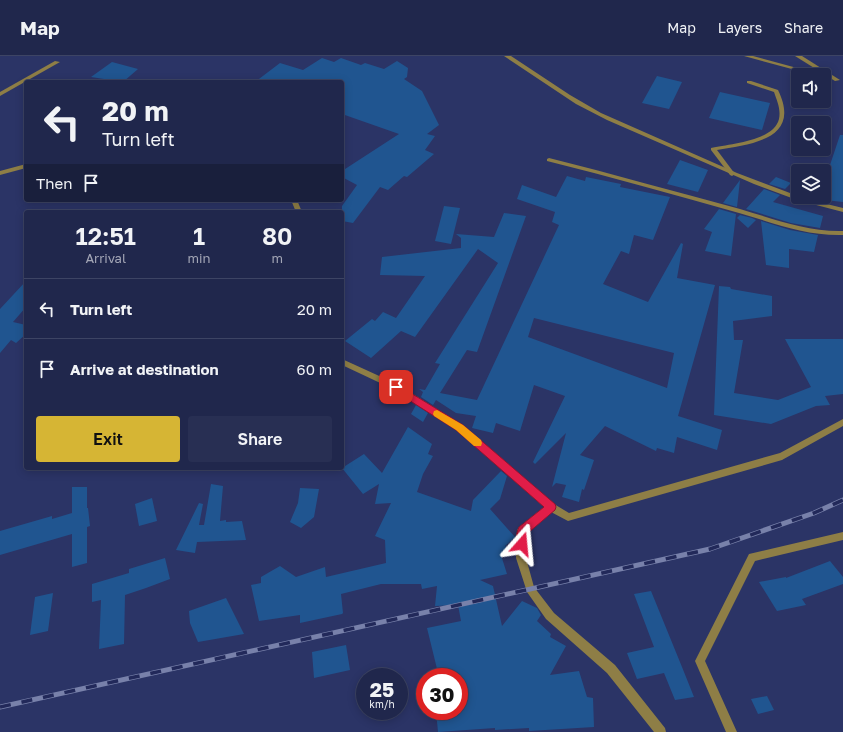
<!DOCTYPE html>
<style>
body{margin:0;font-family:"Golos Text",sans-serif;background:#282f53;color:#f1f3f6;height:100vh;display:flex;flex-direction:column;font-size:15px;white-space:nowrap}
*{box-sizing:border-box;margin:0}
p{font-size:13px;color:#a2a5b5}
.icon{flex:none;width:22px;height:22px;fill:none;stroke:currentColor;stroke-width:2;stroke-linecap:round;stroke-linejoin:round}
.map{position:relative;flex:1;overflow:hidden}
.side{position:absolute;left:24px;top:154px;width:320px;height:260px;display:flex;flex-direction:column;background:#20274c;border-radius:4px;box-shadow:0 2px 10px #0003,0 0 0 1px #3d4464}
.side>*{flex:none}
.top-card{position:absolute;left:24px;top:24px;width:320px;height:122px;border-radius:4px;box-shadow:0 2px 10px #0003,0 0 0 1px #3d4464;background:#20274c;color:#f1f3f6;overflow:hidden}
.tools{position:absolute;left:791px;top:12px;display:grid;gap:8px}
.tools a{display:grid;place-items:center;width:40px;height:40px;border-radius:4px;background:#20274c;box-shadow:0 2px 10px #0003,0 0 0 1px #3d4464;font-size:20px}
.speed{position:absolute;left:356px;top:612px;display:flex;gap:8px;font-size:20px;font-weight:700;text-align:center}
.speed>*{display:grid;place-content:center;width:52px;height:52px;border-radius:50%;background:#20274c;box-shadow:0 2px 10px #0003,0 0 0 1px #3d4464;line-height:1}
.speed small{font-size:10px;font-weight:400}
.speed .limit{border:6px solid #d22;background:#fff;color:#111}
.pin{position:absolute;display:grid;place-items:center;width:34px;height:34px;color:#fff;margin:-17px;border-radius:8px;box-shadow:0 2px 6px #0006}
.me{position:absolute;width:44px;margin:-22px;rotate:18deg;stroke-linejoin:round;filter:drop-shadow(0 0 3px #0008)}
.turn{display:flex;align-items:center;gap:14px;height:84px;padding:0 12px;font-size:18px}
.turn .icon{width:52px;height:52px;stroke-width:2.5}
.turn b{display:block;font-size:28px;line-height:34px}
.then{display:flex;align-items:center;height:38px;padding:0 12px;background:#0003;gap:8px;font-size:15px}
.eta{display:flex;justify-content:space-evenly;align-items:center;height:68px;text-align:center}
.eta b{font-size:24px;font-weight:600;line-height:28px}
.button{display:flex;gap:8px;margin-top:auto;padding:8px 12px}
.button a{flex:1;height:46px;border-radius:4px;background:#d6b534;color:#111;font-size:16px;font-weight:600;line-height:46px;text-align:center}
.button a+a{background:#282f53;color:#f1f3f6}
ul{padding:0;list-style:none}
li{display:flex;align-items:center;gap:12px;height:60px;padding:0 12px;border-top:1px solid #3d4464}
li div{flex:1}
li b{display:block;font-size:15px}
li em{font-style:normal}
header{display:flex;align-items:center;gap:24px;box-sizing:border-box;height:56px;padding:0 20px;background:#20274c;border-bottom:1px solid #3d4464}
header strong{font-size:19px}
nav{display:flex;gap:22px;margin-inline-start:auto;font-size:14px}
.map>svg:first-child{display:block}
.building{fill:#205590;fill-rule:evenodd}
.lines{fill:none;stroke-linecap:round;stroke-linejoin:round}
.lane{fill:#8e7e46;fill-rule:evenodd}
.street{fill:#8e7e46;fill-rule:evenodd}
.rail-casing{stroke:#7881aa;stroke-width:5}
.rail{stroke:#22295a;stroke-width:3.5;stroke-dasharray:11;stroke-linecap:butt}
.route{fill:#e11d48;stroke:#92132f}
.slow{fill:#f59e0b}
</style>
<header>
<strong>Map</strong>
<nav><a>Map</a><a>Layers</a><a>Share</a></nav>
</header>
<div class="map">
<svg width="843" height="676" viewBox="0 0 843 676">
<rect width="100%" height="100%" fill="#2b3466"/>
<g class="building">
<path d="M 322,2 L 334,6 L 341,2 L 361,9 L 365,7 L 384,13 L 397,5 L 408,12 L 407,21 L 404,23 L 422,35 L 439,69 L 427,78 L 435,80 L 425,94 L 434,98 L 407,121 L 404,120 L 388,134 L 380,131 L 353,167 L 342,165 L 342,150 L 357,129 L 342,121 L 342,115 L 399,78 L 342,58 L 342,26 L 255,26 L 280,7 L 303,14 Z"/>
<path d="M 112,6 L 138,13 L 123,26 L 91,21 Z"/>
<path d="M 657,20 L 682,26 L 669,53 L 642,47 Z"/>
<path d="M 720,36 L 770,47 L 762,74 L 709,62 Z"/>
<path d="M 840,79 L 843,79 L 843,146 L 825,144 L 824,135 L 824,114 L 828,115 Z"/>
<path d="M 680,104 L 708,114 L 698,136 L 667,128 Z"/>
<path d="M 567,120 L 585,125 L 586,121 L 621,128 L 620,131 L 670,141 L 653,184 L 634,179 L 629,198 L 621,195 L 603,228 L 648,246 L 681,187 L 683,188 L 677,222 L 715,229 L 678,360 L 722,374 L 717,394 L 677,381 L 674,397 L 657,392 L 656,395 L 605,370 L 580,399 L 594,404 L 584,434 L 582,433 L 579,446 L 562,441 L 566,429 L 556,427 L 552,431 L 566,377 L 535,408 L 533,406 L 565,340 L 534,329 L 520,375 L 496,367 L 493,377 L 472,372 L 476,360 L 456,357 L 436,344 L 433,349 L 421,341 L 423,336 L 419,333 L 425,334 L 440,308 L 435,307 L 498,207 L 478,193 L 415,281 L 401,275 L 371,302 L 345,285 L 372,263 L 375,265 L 383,256 L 396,262 L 425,220 L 380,219 L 382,201 L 461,192 L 461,182 L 456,178 L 494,181 L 504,157 L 526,160 L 477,296 L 467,294 L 440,337 L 477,344 L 559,169 L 552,166 L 555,156 L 517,143 L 522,129 L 556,141 ZM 534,262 L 674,297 L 667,332 L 528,281 Z"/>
<path d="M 776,121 L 791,127 L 785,133 L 769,128 Z"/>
<path d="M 740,124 L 737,151 L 723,147 Z"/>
<path d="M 764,133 L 780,139 L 773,146 L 823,160 L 820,172 L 791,167 L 746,153 Z"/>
<path d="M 444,150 L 460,152 L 451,188 L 435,185 Z"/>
<path d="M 719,153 L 736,158 L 731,200 L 705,195 L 712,176 L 704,173 Z"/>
<path d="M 740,159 L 752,162 L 756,164 L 748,172 L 737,162 Z"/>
<path d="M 761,165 L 790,174 L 818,179 L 814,196 L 789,193 L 789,212 L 766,209 Z"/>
<path d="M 26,225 L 26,251 L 13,266 L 26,269 L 26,278 L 16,287 L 11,284 L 0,297 L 0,253 Z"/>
<path d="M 719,230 L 730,231 L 731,233 L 772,240 L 772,260 L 733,265 L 734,284 L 743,284 L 734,337 L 778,344 L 811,331 L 785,283 L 843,283 L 843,338 L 825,340 L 830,349 L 816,350 L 771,368 L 714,359 Z"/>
<path d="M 416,349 L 428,357 L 423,366 L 411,358 Z"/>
<path d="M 408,371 L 432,388 L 428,398 L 433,400 L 423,418 L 417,436 L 471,455 L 473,444 L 501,415 L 507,420 L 500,443 L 490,453 L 515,481 L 505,490 L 508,492 L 501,499 L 507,518 L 480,524 L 493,530 L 502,570 L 522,545 L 537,552 L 541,559 L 537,565 L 551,578 L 550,581 L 566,590 L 550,619 L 579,615 L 587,641 L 593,642 L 594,671 L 529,675 L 529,672 L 495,674 L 495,672 L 438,676 L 436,655 L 459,655 L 459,621 L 439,621 L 427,572 L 461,565 L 458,549 L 435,550 L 437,530 L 422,533 L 421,528 L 381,528 L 341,538 L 343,557 L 342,558 L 300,567 L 300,559 L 259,565 L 251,529 L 261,527 L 261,521 L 280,510 L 296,521 L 325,511 L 326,521 L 386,507 L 385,484 L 375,480 L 391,447 L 375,448 L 379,428 L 363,438 L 342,412 L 364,398 L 382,417 Z"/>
<path d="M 211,428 L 223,430 L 220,465 L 226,464 L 226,466 L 242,465 L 246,484 L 197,486 L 195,497 L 176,494 L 199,447 L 203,448 L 199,469 L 204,469 Z"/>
<path d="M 72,431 L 87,431 L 87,452 L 88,452 L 90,470 L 87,471 L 87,507 L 72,511 L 72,478 L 0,499 L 0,475 L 52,460 L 52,463 L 72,457 Z"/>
<path d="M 300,432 L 319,433 L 314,461 L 301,472 L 290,466 L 298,447 Z"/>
<path d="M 152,442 L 157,465 L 139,470 L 135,448 Z"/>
<path d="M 165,502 L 170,523 L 146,532 L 125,539 L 124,588 L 99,593 L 101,544 L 92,546 L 92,528 L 129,517 L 129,513 Z"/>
<path d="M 830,505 L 843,521 L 843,528 L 802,543 L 806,549 L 777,555 L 759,526 L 786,521 L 786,522 Z"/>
<path d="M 651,535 L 682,611 L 694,641 L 675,644 L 664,617 L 637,623 L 627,597 L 654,591 L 634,538 Z"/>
<path d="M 53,537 L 48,575 L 30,579 L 35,541 Z"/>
<path d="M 226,542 L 244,578 L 198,586 L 190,567 L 189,555 Z"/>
<path d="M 346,589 L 350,614 L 314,622 L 312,596 Z"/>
<path d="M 767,640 L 774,654 L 758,658 L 751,643 Z"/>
</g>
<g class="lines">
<g class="lane">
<path d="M 747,25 L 751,25 L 778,34 C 802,83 752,88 717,94 L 735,118 L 732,120 L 730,119 L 711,94 L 711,92 C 729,88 774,85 779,63 C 781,53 777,45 774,36 L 747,27 Z"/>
<path d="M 549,102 C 613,118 676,136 740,153 C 774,163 807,176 843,175 L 843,179 C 806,180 774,167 739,157 C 675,139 611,121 547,105 L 547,103 Z"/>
</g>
<g class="street">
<path d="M 504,0 L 511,0 L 570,39 L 601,57 L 737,117 L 798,140 L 798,141 L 843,152 L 843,156 L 797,144 L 754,128 L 607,64 L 576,48 Z"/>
<path d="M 744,0 L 753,0 L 823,19 L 814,19 Z"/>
<path d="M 795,0 L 802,0 L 840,24 L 835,25 Z"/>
<path d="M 55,5 L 60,6 L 0,40 L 0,36 Z"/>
<path d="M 26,108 L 26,112 L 0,119 L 0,115 Z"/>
<path d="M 291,144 L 297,144 L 302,156 L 296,156 Z"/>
<path d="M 342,303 L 399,329 L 463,370 L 554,448 L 569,457 L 780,397 L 843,363 L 843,370 L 782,404 L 568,465 L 551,456 L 527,476 L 526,502 L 534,531 L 554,557 L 615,609 L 665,672 L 666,676 L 654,676 L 607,617 L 546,563 L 527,536 L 516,502 L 517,474 L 519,471 L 544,451 L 457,374 L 393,333 L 342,309 Z"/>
<path d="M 843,476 L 843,484 L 755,505 L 705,605 L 737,676 L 726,676 L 695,605 L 749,498 Z"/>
</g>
<defs>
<path id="rail" d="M 0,651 L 710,493 L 814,457 L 843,444"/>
</defs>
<use href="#rail" class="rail-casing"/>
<use href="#rail" class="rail"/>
</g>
<path class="route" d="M 396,328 L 463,369 L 555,448 L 556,451 L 555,454 L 528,477 L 525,491 L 522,493 L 518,491 C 515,486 516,477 519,471 L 544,451 L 456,374 L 393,334 L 391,331 Z"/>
<path class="slow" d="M 437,354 L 463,369 L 481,384 L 482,387 L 481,390 L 474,390 L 456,374 L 434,360 L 433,358 L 434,355 Z"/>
</svg>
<div class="tools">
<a><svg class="icon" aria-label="sound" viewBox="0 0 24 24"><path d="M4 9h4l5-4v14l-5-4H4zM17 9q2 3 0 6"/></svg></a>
<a><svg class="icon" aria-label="search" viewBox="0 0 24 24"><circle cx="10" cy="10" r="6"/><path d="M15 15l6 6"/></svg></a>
<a><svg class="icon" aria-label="layers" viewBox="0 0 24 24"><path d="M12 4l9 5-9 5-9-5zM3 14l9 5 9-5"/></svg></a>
</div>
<div class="speed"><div>25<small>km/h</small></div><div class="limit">30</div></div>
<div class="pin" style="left:396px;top:331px;background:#d93025"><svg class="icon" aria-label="arrive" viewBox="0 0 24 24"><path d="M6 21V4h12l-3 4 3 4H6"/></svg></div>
<svg class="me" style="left:522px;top:488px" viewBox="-20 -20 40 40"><path d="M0-17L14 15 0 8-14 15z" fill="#e11d48" stroke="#fff" stroke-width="4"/></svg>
<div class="top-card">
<div class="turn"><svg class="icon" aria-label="left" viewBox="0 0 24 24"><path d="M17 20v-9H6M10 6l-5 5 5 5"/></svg><div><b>20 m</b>Turn left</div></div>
<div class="then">Then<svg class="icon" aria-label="arrive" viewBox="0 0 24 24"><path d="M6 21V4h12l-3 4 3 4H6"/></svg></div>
</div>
<section class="side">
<div class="eta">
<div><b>12:51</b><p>Arrival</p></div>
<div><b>1</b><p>min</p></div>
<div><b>80</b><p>m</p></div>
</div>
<ul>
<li><svg class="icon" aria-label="left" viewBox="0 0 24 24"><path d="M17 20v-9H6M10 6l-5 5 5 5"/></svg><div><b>Turn left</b></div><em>20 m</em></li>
<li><svg class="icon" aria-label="arrive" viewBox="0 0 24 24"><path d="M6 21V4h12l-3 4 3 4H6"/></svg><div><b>Arrive at destination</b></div><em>60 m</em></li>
</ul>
<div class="button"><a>Exit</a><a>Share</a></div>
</section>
</div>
